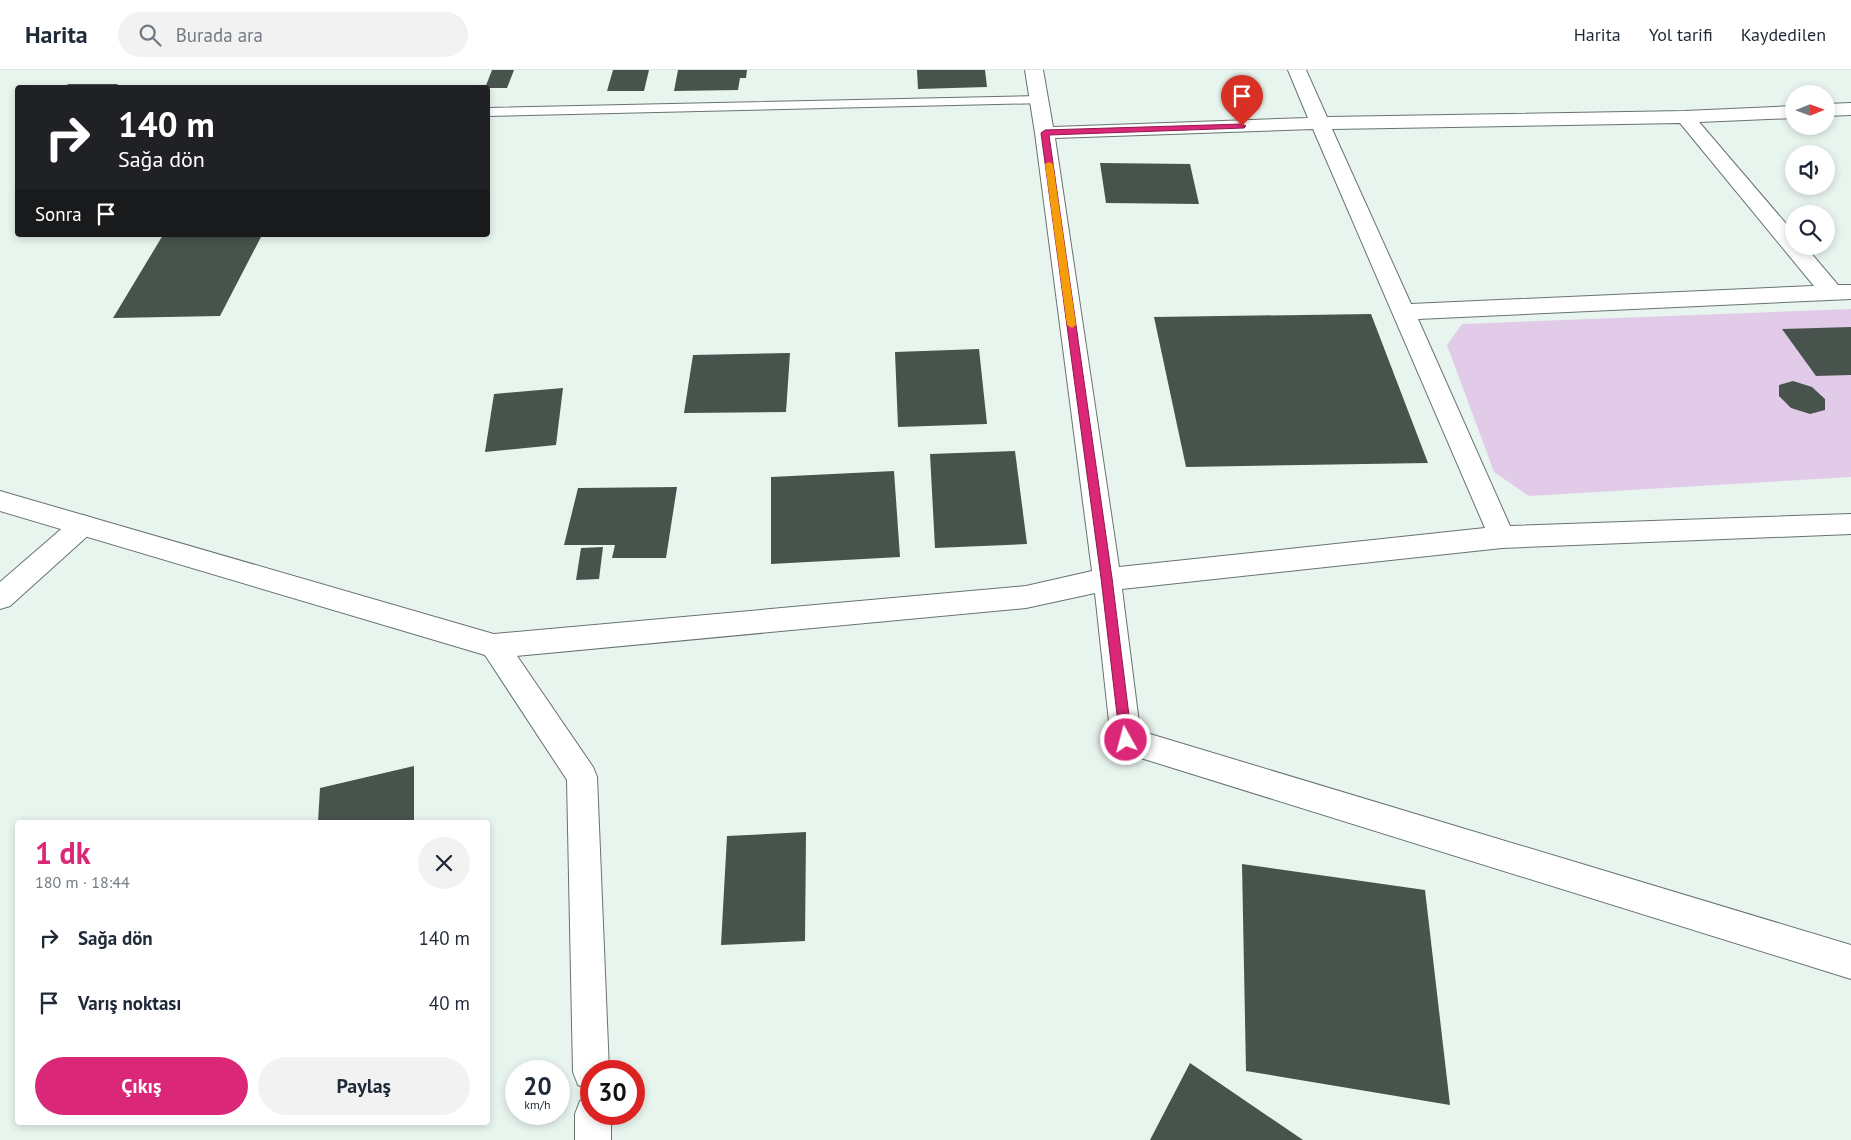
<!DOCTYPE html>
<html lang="tr">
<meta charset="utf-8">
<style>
body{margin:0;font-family:"PT Sans",sans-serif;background:#f2f2f3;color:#1f2937;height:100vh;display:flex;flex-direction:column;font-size:19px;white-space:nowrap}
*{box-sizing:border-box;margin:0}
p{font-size:16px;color:#747a83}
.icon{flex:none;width:28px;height:28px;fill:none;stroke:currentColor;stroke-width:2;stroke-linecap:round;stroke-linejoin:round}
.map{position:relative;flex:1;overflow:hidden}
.panel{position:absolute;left:15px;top:750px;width:475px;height:305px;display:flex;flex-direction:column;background:#fff;border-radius:5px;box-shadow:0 2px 8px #0003}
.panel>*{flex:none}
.top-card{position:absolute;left:15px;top:15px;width:475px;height:152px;border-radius:5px;box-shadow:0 2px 8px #0003;background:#202124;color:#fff;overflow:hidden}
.needle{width:32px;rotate:89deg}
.tools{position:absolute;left:1785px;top:15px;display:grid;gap:10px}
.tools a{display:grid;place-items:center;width:50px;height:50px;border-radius:50%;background:#fff;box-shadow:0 2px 8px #0003;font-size:25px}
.speed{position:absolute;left:505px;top:990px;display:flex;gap:10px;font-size:25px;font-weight:700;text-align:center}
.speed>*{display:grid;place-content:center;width:65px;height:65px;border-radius:50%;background:#fff;box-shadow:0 2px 8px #0003;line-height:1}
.speed small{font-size:12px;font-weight:400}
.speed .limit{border:8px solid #d22;background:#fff;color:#111}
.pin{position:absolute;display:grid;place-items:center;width:42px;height:42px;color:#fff;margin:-51px -21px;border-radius:50% 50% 50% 0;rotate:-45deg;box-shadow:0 0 5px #0007}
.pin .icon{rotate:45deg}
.me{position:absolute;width:55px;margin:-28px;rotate:353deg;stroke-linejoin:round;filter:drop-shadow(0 0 4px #0008)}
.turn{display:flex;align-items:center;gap:18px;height:105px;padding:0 20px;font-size:22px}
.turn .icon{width:65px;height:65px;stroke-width:2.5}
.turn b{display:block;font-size:35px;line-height:42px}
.then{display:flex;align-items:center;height:48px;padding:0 20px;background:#0003;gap:10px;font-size:19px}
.round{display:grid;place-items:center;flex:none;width:52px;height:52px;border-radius:26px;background:#f2f2f3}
.head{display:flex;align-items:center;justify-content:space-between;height:85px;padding:0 20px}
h1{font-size:30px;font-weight:700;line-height:38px;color:#db2777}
.primary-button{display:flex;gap:10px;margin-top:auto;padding:10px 20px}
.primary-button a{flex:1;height:58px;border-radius:30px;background:#db2777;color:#fff;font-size:20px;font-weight:700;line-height:58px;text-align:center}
.primary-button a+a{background:#f2f2f3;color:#1f2937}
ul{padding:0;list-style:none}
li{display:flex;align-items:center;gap:15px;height:65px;padding:0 20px}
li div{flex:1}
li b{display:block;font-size:19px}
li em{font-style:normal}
header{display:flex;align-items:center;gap:30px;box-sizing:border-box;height:70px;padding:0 25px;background:#fff;border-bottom:1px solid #e0e1e3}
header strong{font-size:24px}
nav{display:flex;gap:28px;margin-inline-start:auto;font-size:18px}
.search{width:350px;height:45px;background:#f2f2f3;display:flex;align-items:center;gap:12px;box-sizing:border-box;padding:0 18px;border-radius:28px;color:#747a83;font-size:19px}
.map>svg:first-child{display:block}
.green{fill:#e1cbe9}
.building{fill:#48534d}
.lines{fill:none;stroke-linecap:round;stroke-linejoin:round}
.service-casing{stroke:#68736e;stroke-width:2}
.minor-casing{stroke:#68736e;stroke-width:2}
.tertiary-casing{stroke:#68736e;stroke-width:2}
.service{fill:#fff;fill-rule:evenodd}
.minor{fill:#fff;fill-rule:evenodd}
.tertiary{fill:#fff;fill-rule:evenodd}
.route{fill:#db2777;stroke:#8e194d}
.slow{fill:#f59e0b}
</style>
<header>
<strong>Harita</strong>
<div class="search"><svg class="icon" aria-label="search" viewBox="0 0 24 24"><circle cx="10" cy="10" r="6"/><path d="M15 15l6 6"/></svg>Burada ara</div>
<nav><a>Harita</a><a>Yol tarifi</a><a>Kaydedilen</a></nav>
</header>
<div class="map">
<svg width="1851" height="1070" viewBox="0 0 1851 1070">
<rect width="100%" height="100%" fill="#e8f5ee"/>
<path class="green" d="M 1851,239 L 1851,407 L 1529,426 L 1494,402 L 1447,275 L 1462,254 Z"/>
<g class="building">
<path d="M 492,0 L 514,0 L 507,18 L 485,18 Z"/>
<path d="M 613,0 L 649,0 L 644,21 L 607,21 Z"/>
<path d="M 678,0 L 747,0 L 746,8 L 740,8 L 738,20 L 674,21 Z"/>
<path d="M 917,0 L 985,0 L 987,17 L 918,19 Z"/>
<path d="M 68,14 L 118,14 L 115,18 L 65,18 Z"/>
<path d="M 1100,93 L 1190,94 L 1199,134 L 1106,133 Z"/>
<path d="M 163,165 L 262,165 L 220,246 L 113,248 Z"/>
<path d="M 1371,244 L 1428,393 L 1186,397 L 1154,247 Z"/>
<path d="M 1851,257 L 1851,305 L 1816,306 L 1782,259 Z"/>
<path d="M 979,279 L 987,354 L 898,357 L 895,282 Z"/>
<path d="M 790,283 L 786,342 L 684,343 L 693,285 Z"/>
<path d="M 1793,311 L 1812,317 L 1825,329 L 1825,340 L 1810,344 L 1791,338 L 1779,326 L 1779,315 Z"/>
<path d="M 563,318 L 556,375 L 485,382 L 494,324 Z"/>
<path d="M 1015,381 L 1027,474 L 935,478 L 930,384 Z"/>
<path d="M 894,401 L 900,487 L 771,494 L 771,407 Z"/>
<path d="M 677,417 L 666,488 L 612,488 L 615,475 L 564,475 L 578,418 Z"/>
<path d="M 603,477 L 599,509 L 576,510 L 581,478 Z"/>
<path d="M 414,696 L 414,752 L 318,752 L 320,718 Z"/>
<path d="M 806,762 L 805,871 L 721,875 L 727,766 Z"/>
<path d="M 1242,794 L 1425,820 L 1450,1035 L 1246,1001 Z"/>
<path d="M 1190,993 L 1303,1070 L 1150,1070 Z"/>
</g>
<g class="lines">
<defs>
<path id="service" d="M 1039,26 L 1044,27 L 1046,30 L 1044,33 L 488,46 L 488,38 Z"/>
<g id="minor">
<path d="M 1025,0 L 1043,0 L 1053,57 L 1308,48 L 1288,0 L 1306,0 L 1327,47 L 1685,41 L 1794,36 L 1794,48 L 1699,52 L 1794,163 L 1794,176 L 1805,176 L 1838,215 L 1851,215 L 1851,229 L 1418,249 L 1510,456 L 1851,444 L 1851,464 L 1502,478 L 1122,519 L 1140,661 L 1851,875 L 1851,909 L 1115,680 L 1111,670 L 1095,523 L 1026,538 L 494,588 L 484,585 L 480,576 L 484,567 L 494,564 L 1026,516 L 1092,501 L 1035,63 ZM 1680,53 L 1814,216 L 1411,234 L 1332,59 ZM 1313,59 L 1485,458 L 1119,497 L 1055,68 Z"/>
<path d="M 1851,33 L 1851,45 L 1826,46 L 1826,34 Z"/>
<path d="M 83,445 L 92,448 L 96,455 L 92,462 L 10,536 L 0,539 L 0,512 L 74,448 Z"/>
</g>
<g id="tertiary">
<path d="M 0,421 L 504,567 L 593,697 L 597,707 L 609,1001 L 591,1001 L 591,1020 L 578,1015 L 573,1002 L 567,710 L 485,585 L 0,441 Z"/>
<path d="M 591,1027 L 591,1044 L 611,1044 L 611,1070 L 575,1070 L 575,1044 L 580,1031 Z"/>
</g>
</defs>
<use href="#service" class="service-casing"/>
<use href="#minor" class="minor-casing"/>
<use href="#tertiary" class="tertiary-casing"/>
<use href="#service" class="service"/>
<use href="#minor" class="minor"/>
<use href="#tertiary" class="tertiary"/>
</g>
<path class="route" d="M 1242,54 L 1246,56 L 1244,58 L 1049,65 L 1112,508 L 1132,670 L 1130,674 L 1126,675 L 1122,674 L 1120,670 L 1101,508 L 1041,63 L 1045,60 Z"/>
<path class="slow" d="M 1049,92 L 1053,94 L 1076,255 L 1072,258 L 1067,255 L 1045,94 Z"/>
</svg>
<div class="tools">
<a><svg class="needle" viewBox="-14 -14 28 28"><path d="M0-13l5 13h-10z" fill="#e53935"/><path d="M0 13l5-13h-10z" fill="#747a83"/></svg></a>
<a><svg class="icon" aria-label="sound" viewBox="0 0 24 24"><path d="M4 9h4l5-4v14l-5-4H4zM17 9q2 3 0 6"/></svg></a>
<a><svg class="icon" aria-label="search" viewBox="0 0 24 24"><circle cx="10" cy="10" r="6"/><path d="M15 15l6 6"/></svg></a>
</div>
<div class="speed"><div>20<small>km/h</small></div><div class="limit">30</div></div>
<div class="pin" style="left:1242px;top:56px;background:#d93025"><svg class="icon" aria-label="arrive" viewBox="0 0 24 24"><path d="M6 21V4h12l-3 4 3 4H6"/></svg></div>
<svg class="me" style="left:1126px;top:670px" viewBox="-20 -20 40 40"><circle r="17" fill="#db2777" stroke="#fff" stroke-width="3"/><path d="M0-11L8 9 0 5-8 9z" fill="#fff"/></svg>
<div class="top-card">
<div class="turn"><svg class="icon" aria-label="right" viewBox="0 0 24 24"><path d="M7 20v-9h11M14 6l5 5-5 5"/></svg><div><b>140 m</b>Sağa dön</div></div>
<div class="then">Sonra<svg class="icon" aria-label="arrive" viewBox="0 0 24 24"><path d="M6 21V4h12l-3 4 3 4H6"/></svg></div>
</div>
<section class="panel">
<div class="head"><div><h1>1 dk</h1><p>180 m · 18:44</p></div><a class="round"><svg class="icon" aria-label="close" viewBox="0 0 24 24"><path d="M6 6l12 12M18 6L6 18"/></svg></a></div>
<ul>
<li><svg class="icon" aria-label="right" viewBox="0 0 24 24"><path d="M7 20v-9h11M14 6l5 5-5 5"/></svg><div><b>Sağa dön</b></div><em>140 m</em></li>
<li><svg class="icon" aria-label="arrive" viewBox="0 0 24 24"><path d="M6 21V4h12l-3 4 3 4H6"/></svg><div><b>Varış noktası</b></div><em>40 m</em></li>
</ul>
<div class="primary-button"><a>Çıkış</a><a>Paylaş</a></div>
</section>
</div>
